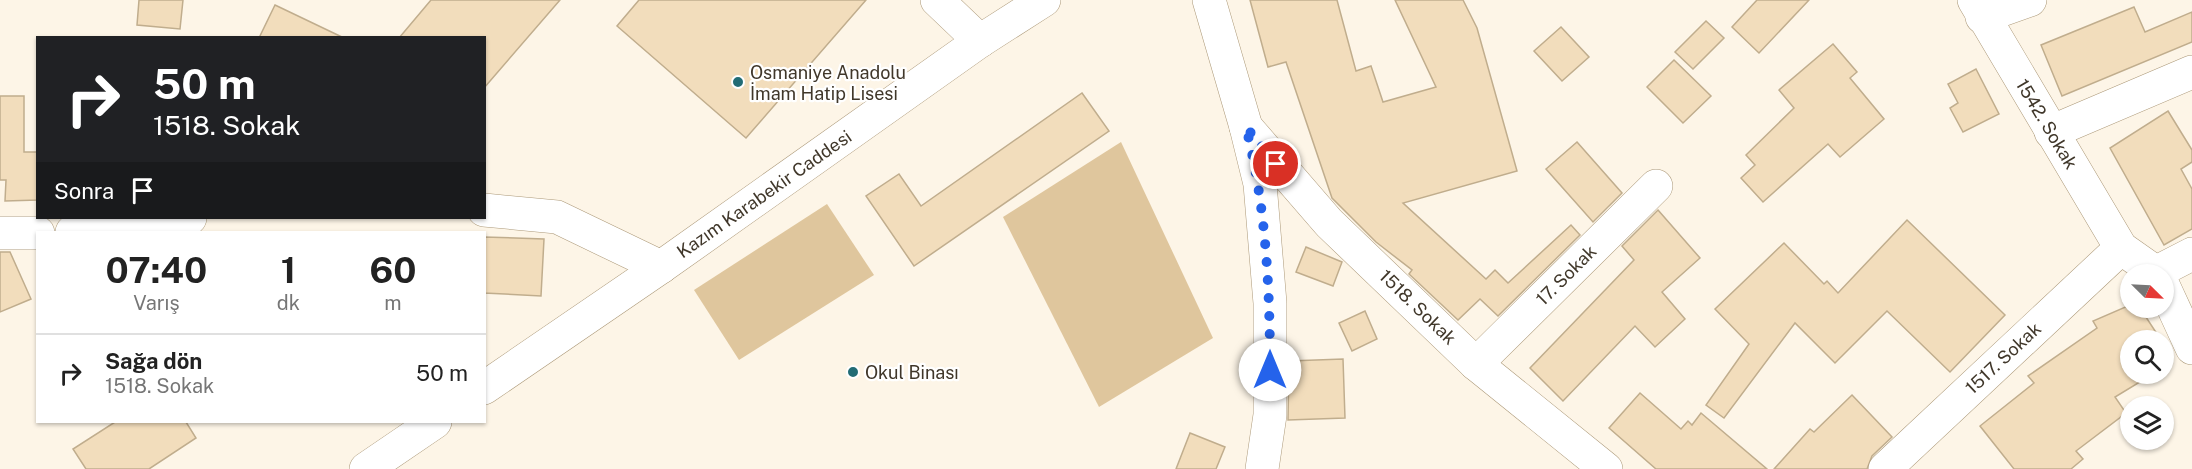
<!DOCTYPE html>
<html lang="tr">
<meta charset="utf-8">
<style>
body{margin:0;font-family:"Public Sans",sans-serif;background:#f6f6f6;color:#222;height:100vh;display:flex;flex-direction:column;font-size:22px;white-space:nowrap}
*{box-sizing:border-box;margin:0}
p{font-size:20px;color:#767676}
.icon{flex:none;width:33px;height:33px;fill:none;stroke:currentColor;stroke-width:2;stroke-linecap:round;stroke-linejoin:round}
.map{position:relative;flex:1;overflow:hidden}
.details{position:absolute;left:36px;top:231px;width:450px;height:192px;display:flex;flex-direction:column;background:#fff;border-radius:0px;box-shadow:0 2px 4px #0004}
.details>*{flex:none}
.top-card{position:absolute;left:36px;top:36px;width:450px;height:183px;border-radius:0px;box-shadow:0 2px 4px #0004;background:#202124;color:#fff;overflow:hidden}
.needle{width:39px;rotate:114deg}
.controls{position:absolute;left:2120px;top:264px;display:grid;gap:12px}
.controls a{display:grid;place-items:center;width:54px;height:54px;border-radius:50%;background:#fff;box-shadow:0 2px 4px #0004;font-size:30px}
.pin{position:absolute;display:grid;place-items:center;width:51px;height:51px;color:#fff;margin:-26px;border:3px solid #fff;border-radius:50%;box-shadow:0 2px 6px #0007}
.me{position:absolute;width:66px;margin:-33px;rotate:0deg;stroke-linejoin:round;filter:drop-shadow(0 0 4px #0008)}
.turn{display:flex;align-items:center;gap:21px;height:126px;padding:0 18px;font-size:27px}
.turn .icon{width:78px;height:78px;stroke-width:2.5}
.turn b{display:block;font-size:42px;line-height:51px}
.then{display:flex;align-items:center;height:57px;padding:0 18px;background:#0003;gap:12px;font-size:22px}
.eta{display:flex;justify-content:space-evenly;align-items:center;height:102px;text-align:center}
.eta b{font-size:36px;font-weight:700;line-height:42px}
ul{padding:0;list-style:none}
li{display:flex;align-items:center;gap:18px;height:78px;padding:0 18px;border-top:2px solid #e0e0e0}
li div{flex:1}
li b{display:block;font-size:22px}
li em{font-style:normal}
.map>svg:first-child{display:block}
.green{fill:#dfc69d}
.building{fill:#f2ddbc;stroke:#c0ad8d;stroke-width:1.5}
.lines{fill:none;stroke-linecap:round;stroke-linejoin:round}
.minor-casing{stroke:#ac9979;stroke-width:34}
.minor{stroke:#fff;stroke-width:33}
.route{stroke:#2563eb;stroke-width:10;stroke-dasharray:0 18}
.poi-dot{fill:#226c75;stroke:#fff;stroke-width:2}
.labels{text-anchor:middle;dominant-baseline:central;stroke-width:4.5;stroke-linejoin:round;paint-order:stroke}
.poi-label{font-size:18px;fill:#40372a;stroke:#fff;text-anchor:start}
.street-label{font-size:18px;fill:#40372a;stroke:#fff}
</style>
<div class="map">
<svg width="2192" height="469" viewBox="0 0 2192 469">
<rect width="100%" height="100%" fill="#fdf5e7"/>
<g class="green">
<path d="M 1121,142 L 1213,338 L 1099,407 L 1003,217 Z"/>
<path d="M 827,204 L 874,275 L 739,360 L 694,290 Z"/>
</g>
<g class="building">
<path d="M 139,0 L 183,0 L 180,29 L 137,25 Z"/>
<path d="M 431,0 L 560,0 L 484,88 L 484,38 L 399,38 Z"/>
<path d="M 639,0 L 866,0 L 746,138 L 617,26 Z"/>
<path d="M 1250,0 L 1337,0 L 1356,71 L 1371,66 L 1383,102 L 1436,87 L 1395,0 L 1463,0 L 1477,28 L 1517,171 L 1403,203 L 1486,279 L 1495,270 L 1508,283 L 1571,225 L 1580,235 L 1498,316 L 1480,299 L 1458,320 L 1409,274 L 1412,270 L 1376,242 L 1332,198 L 1286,62 L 1268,67 Z"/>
<path d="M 1757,0 L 1809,0 L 1759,53 L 1732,27 Z"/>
<path d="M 275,5 L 344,38 L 259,38 Z"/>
<path d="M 2134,7 L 2145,32 L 2192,12 L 2192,42 L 2062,96 L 2041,45 Z"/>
<path d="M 1706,21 L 1724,38 L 1693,69 L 1675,52 Z"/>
<path d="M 1561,27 L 1589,57 L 1562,81 L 1534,51 Z"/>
<path d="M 1833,44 L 1857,72 L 1850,78 L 1884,119 L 1840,157 L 1828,144 L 1763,202 L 1741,178 L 1755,165 L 1746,155 L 1794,108 L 1779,90 Z"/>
<path d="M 1674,60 L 1711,96 L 1683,123 L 1647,87 Z"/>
<path d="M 1976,69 L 1999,114 L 1963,132 L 1950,108 L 1958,103 L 1948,84 Z"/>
<path d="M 1082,93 L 1109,131 L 914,266 L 866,196 L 899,174 L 921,206 Z"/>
<path d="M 0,96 L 24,96 L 24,152 L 38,152 L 38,200 L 5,201 L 6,180 L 0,180 Z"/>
<path d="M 2168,111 L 2192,150 L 2192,162 L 2181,169 L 2192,189 L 2192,229 L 2164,245 L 2110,148 Z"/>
<path d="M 1577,142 L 1622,193 L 1593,222 L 1546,169 Z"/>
<path d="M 1658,210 L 1700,258 L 1662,292 L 1685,319 L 1655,347 L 1635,326 L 1563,401 L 1530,368 L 1634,260 L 1622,246 Z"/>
<path d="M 1907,220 L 2005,315 L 1950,372 L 1887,311 L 1835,363 L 1795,323 L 1724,418 L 1706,405 L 1749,344 L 1715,309 L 1784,243 L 1824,284 L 1827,281 L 1838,293 Z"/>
<path d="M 484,237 L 544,239 L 541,296 L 484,293 Z"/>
<path d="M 1306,247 L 1342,262 L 1333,286 L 1296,272 Z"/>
<path d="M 0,252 L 10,252 L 31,299 L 0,312 Z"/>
<path d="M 2130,305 L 2140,308 L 2161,340 L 2130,340 L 2130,374 L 2153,374 L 2115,397 L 2126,413 L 2076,451 L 2083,459 L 2071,469 L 2014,469 L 1980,426 L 2034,383 L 2028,376 L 2097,328 L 2093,321 Z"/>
<path d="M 1365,311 L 1377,339 L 1352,351 L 1339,323 Z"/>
<path d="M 1343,359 L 1345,418 L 1288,420 L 1289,361 Z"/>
<path d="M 1640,393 L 1681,429 L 1688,421 L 1692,425 L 1701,413 L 1767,469 L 1656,469 L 1609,428 Z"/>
<path d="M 1852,395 L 1892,437 L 1872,456 L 1867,469 L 1774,469 L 1810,429 L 1814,432 Z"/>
<path d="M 115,422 L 186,422 L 196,438 L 149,469 L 86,469 L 73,449 Z"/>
<path d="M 1190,433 L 1225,447 L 1216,469 L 1176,469 Z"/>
</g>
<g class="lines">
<defs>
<g id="minor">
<path d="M 937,0 L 980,41"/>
<path d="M 1209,0 L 1246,127 L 1260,184 L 1270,303 L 1270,415 L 1262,469"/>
<path d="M 1974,0 L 2121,248 L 2158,274"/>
<path d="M 1982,17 L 2030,0"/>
<path d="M 1246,127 L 1329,223 L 1476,364 L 1606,469"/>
<path d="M 2051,132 L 2192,72"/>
<path d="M 484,210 L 557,217 L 661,267"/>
<path d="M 72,232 L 190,218"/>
<path d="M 0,233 L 38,233"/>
<path d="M 2157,272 L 2192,254"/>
<path d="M 2163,285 L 2192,348"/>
<path d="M 1476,364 L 1656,186"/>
<path d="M 484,388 L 661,267 L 980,41 L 1044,0"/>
<path d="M 366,469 L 435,422"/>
<path d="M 1885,469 L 2121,248"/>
</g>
</defs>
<use href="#minor" class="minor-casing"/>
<use href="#minor" class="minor"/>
</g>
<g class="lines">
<path class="route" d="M 1270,370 C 1270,288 1266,207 1246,127 L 1276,164"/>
</g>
<g class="poi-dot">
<circle cx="738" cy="82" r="6"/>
<circle cx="853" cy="372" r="6"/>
</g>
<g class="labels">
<g class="poi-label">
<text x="750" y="72">Osmaniye Anadolu<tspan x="750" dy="21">İmam Hatip Lisesi</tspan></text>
<text x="865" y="372">Okul Binası</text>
</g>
<g class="street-label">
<text transform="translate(2047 124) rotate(59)">1542. Sokak</text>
<text transform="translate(764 194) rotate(-35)">Kazım Karabekir Caddesi</text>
<text transform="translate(1566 275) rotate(-45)">17. Sokak</text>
<text transform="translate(1418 307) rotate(44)">1518. Sokak</text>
<text transform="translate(2003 358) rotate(-43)">1517. Sokak</text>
</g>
</g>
</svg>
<div class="controls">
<a><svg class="needle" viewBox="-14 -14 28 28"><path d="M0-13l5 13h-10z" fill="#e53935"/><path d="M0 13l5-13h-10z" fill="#767676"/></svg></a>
<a><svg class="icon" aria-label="search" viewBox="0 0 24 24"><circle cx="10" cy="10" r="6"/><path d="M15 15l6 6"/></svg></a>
<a><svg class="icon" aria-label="layers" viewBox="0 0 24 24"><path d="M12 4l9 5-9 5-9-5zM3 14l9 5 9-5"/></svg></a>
</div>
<div class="pin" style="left:1276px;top:164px;background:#d93025"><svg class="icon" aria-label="arrive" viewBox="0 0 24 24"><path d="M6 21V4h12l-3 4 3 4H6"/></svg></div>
<svg class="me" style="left:1270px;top:370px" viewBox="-20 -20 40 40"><circle r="19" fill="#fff"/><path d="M0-13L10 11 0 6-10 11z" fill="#2563eb"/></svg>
<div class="top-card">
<div class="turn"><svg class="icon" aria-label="right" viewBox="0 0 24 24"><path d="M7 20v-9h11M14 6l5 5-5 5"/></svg><div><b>50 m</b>1518. Sokak</div></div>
<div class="then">Sonra<svg class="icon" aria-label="arrive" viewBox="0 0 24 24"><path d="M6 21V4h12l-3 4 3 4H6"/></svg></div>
</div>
<section class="details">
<div class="eta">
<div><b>07:40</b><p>Varış</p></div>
<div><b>1</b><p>dk</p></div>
<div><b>60</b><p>m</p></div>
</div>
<ul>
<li><svg class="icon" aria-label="right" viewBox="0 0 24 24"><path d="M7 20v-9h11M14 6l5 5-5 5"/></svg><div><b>Sağa dön</b><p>1518. Sokak</p></div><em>50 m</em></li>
</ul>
</section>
</div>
